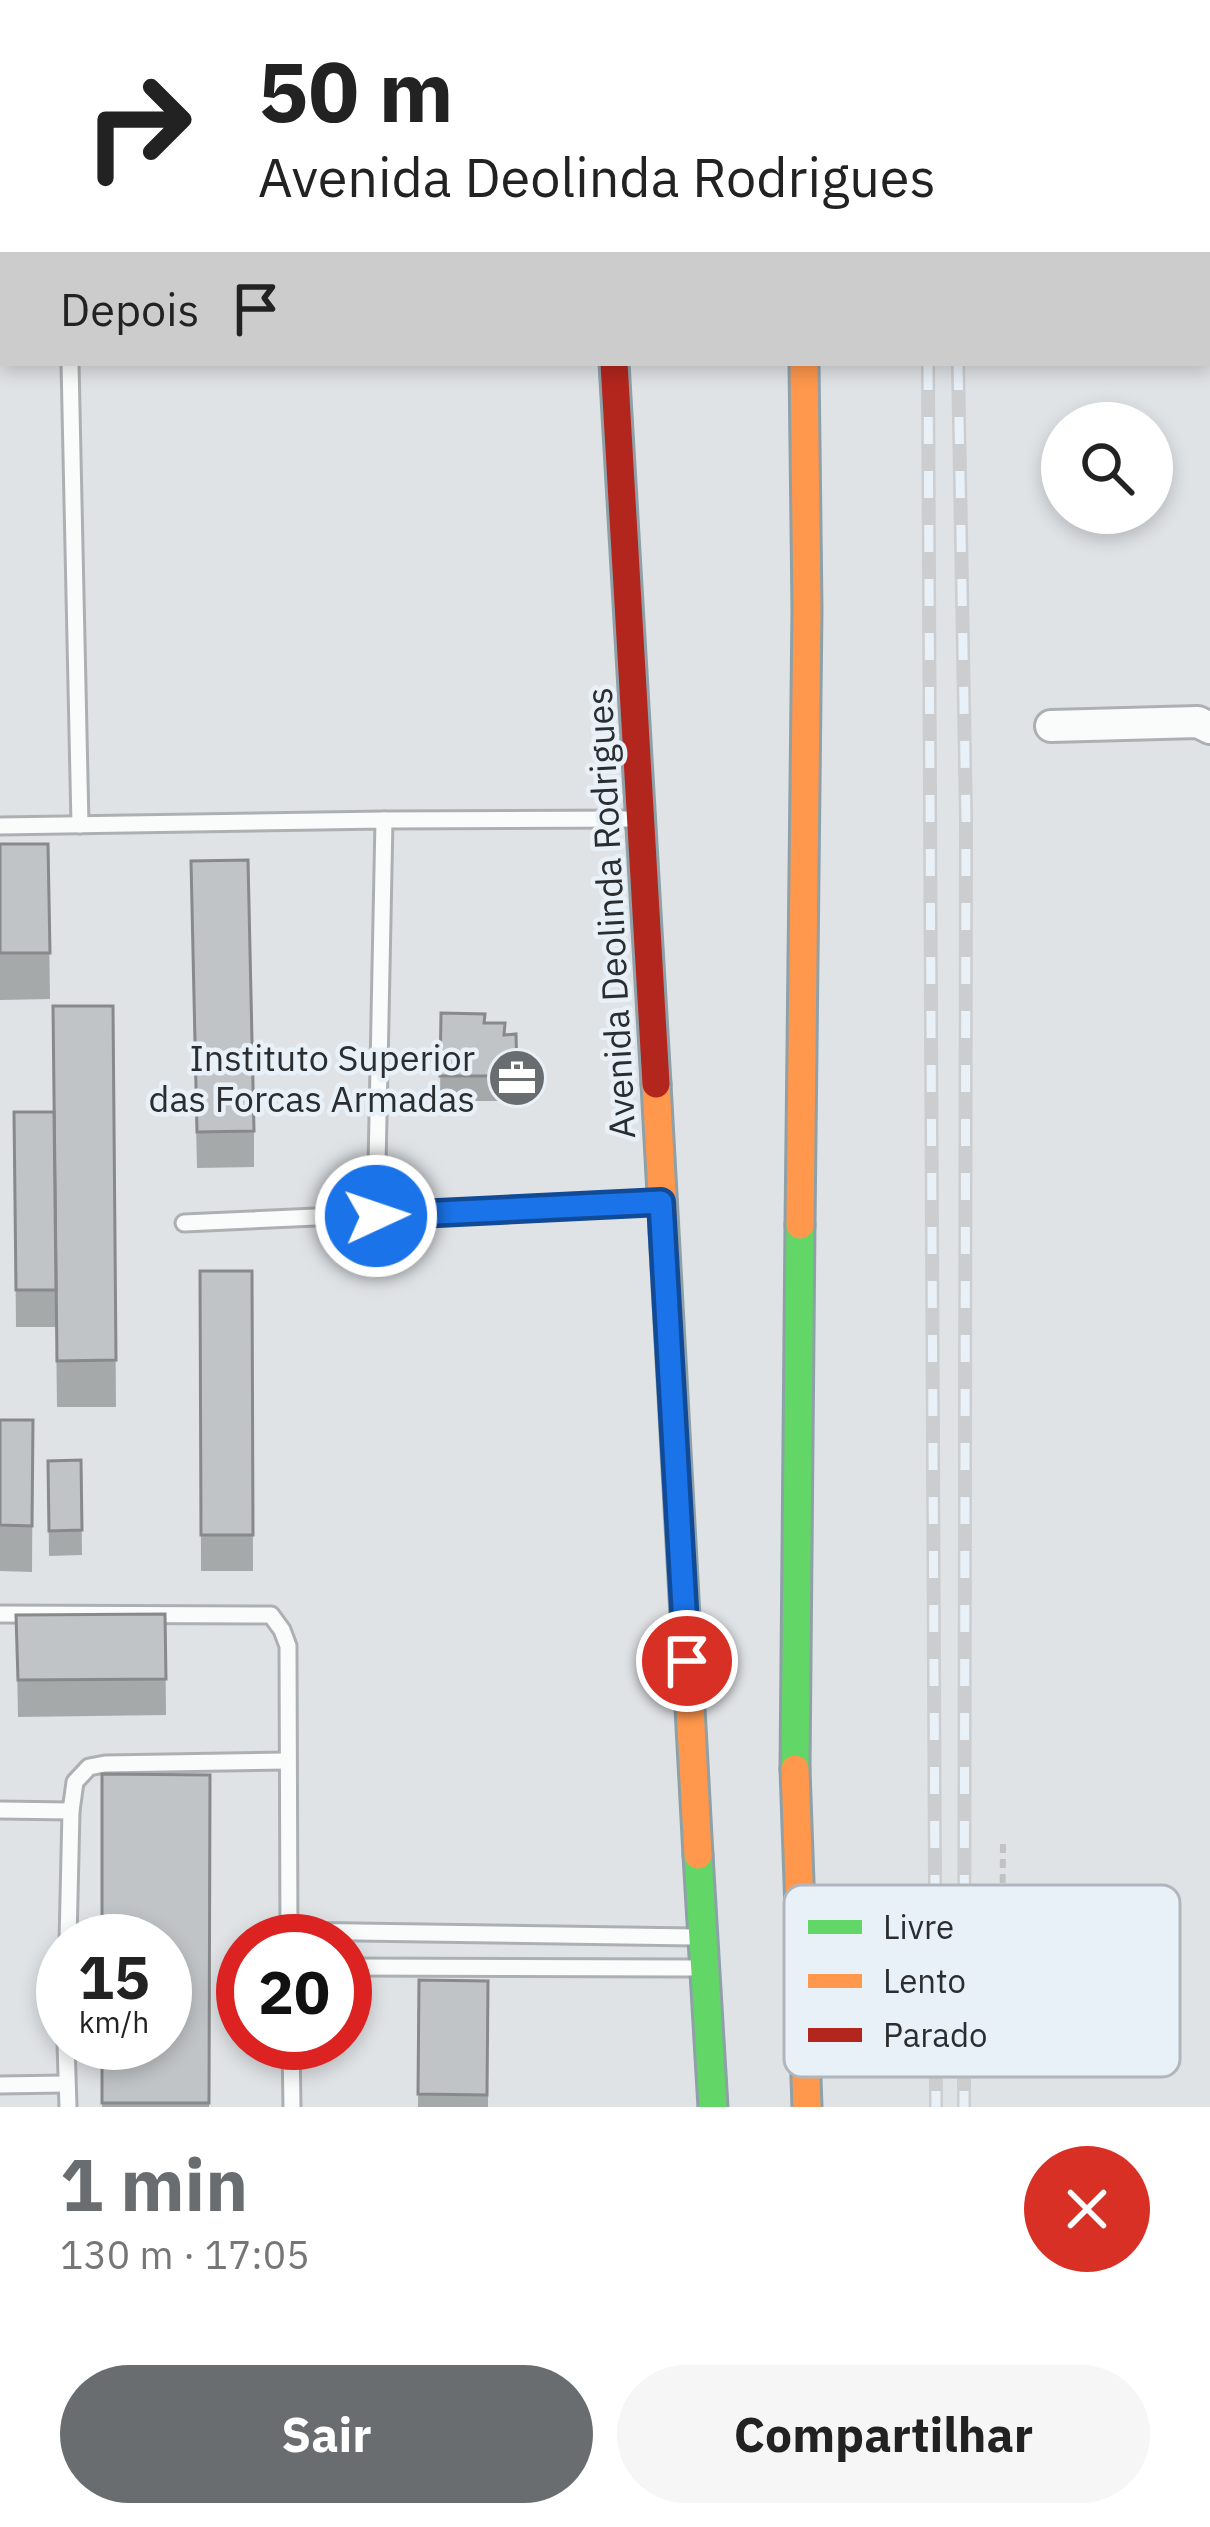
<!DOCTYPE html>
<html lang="pt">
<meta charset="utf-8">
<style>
body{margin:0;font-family:"IBM Plex Sans",sans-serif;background:#f6f6f6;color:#222;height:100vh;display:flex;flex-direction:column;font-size:45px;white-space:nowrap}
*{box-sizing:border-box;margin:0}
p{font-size:39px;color:#767676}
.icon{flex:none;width:66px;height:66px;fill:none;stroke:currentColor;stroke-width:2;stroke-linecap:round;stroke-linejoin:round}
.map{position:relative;height:2107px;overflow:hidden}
.details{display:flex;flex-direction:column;background:#fff;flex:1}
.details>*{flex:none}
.banner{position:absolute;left:0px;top:0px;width:1212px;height:366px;box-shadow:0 6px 18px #0003;background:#fff;color:#222;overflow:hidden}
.fabs{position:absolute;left:1041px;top:402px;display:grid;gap:24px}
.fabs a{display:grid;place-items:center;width:132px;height:132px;border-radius:50%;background:#fff;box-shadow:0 6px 18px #0003;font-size:60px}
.speed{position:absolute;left:36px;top:1914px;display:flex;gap:24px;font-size:60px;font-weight:700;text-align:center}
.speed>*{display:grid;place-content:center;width:156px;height:156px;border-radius:50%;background:#fff;box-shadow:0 6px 18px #0003;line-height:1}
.speed small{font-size:30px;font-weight:400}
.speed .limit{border:18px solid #d22;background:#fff;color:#111}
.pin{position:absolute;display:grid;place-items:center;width:102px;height:102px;color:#fff;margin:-51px;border:6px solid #fff;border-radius:50%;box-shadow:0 3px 12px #0007}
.me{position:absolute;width:132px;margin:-66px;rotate:87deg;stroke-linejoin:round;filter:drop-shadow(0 0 9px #0008)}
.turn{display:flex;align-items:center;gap:42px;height:252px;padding:0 60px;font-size:54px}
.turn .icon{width:156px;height:156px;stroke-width:2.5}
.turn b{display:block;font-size:84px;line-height:102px}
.then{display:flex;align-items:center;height:114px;padding:0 60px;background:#0003;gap:24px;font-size:45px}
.round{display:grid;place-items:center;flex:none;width:126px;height:126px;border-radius:63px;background:#f6f6f6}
.summary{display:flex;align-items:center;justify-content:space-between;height:204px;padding:0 60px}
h1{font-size:72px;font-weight:700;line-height:90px;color:#6a6d70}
.primary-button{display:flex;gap:24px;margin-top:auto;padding:24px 60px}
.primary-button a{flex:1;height:138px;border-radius:72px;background:#6a6d70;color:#fff;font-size:48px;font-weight:700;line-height:138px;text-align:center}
.primary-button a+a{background:#f6f6f6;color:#222}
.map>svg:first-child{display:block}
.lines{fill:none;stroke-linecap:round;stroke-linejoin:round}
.lane-casing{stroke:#adb0b3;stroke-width:21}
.street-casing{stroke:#adb0b3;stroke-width:36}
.fast-casing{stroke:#8fa1a8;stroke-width:33}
.slow-casing{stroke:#8fa1a8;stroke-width:33}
.jam-casing{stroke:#8fa1a8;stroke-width:33}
.path{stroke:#c1c2c3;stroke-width:6;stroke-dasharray:9 6;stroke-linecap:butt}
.lane{stroke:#fafbfb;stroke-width:15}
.street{stroke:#fafbfb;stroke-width:30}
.fast{stroke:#63d668;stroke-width:27}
.slow{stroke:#ff974d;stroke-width:27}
.jam{stroke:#b3261e;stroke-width:27}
.rail-casing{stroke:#cccdce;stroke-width:14}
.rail{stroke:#e9f1f8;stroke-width:9;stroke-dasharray:27;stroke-linecap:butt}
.path-bridge{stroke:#c1c2c3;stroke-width:6;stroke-dasharray:9 6;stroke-linecap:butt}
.wall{fill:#a6a9aa}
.building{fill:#c1c4c6;stroke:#87898b;stroke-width:3}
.route-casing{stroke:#114b97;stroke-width:30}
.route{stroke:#1a73e8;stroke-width:21}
.labels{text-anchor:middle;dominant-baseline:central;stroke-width:9;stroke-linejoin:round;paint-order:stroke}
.street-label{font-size:36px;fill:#2b2e30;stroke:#e9f1f8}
.poi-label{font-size:36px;fill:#2b2e30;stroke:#e9f1f8;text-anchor:end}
.key{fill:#e9f1f8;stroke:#b0b6bc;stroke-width:3}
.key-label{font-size:33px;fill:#2b2e30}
</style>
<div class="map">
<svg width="1210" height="2107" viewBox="0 0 1210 2107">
<rect width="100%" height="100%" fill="#e0e3e6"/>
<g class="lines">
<defs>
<g id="lane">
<path d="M 122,3 L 130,0"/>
<path d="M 0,17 L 3,17"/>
<path d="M 0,344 L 3,344"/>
<path d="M 70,363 L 80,825"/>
<path d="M 384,820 L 633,819"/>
<path d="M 0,826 L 384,820 L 376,1216"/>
<path d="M 184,1223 L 652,1202"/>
<path d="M 0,1614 L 271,1615 L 282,1630 L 288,1646 L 289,1941"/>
<path d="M 0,1810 L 71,1811"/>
<path d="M 289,1931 L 694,1937"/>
<path d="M 68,1941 L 71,1811 L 75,1782 L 89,1767 L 105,1764 L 287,1761"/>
<path d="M 345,1967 L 696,1968"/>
<path d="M 66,2043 L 68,2107"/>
<path d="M 291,2043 L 292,2107"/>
<path d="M 0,2085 L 65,2084"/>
</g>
<path id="street" d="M 1051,726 L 1198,722 L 1210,728"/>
<g id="fast">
<path d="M 795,1769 L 800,1225"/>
<path d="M 698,1855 L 713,2107"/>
</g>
<g id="slow">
<path d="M 595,3 L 598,0"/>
<path d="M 656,1084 L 698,1855"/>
<path d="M 800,1225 L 807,609 L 804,363"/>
<path d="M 795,1769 L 807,2107"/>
</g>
<g id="jam">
<path d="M 784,0 L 786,3"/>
<path d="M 614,363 L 656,1084"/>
</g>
</defs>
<use href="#lane" class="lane-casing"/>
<use href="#street" class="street-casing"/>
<use href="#fast" class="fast-casing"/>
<use href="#slow" class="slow-casing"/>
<use href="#jam" class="jam-casing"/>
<g class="path">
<path d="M 867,1957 L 869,2013 L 857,2015 L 854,1897 L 869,1897 L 869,1946"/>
<path d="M 880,1957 L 880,2036"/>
<path d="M 1002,1958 L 1003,1841"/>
<path d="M 1012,1959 L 1014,2016 L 1026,2017 L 1028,1893 L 1014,1893 L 1014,1944"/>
</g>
<use href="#lane" class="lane"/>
<use href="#street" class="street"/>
<use href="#fast" class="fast"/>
<use href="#slow" class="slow"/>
<use href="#jam" class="jam"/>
<defs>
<g id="rail">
<path d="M 926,0 L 926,3"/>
<path d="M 956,0 L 956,3"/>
<path d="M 928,363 L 936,2107"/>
<path d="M 958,363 L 966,819 L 964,2107"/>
</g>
</defs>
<use href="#rail" class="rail-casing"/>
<use href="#rail" class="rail"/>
<path class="path-bridge" d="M 867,1957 L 1012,1959"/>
</g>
<g class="wall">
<rect x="0" y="37" width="3" height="155"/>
<rect x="0" y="198" width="3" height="116"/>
<path d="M 0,844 L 48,844 L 50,999 L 0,1000 Z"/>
<path d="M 191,897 L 254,1131 L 254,1167 L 197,1168 Z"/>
<path d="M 113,1006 L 116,1407 L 57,1407 L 56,1327 L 16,1327 L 14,1112 L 54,1112 Z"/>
<path d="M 441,1013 L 484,1023 L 504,1035 L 516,1034 L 517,1101 L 440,1101 Z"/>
<path d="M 200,1271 L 252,1271 L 253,1571 L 201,1571 Z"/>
<path d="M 0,1420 L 33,1420 L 32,1572 L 0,1571 Z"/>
<path d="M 81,1460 L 82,1555 L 49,1556 L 48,1461 Z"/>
<path d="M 165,1614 L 166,1715 L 18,1717 L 16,1615 Z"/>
<path d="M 210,1775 L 209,2107 L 102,2107 L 102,2043 Z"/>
<path d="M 419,1980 L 488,1981 L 488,2107 L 418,2107 Z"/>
</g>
<g class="building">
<rect x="0" y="37" width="3" height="109"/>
<rect x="0" y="198" width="3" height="70"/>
<path d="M 0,844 L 48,844 L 50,953 L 0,953 Z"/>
<path d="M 248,860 L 254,1131 L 197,1132 L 191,861 Z"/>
<path d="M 53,1006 L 113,1006 L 116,1360 L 57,1361 Z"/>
<path d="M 441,1013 L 485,1014 L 484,1023 L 505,1023 L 504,1035 L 516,1034 L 517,1076 L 440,1076 Z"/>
<path d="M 14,1112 L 54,1112 L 56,1290 L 16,1290 Z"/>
<path d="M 200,1271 L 252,1271 L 253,1535 L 201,1535 Z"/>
<path d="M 0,1420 L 33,1420 L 32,1526 L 0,1525 Z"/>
<path d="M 81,1460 L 82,1530 L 49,1531 L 48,1461 Z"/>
<path d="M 165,1614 L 166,1679 L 18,1680 L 16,1615 Z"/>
<path d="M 102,1774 L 210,1775 L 209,2103 L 102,2103 L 102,2043 L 165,2043 L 165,1941 L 102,1941 Z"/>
<path d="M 419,1980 L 488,1981 L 487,2095 L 418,2094 Z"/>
</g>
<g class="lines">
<defs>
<path id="route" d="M 376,1216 L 661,1202 L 687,1661"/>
</defs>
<use href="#route" class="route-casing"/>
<use href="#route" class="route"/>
</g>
<defs>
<symbol id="office-disc" viewBox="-11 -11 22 22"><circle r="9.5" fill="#6a6d70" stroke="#e9f1f8"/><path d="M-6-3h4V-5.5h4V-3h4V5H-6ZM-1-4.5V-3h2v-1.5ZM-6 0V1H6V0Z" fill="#fff"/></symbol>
</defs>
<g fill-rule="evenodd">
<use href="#office-disc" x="484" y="1045" width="66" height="66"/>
</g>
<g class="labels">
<g class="street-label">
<text transform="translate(610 913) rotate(-93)">Avenida Deolinda Rodrigues</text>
</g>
<g class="poi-label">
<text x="475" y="1057">Instituto Superior<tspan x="475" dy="41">das Forcas Armadas</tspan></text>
</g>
</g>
<rect x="784" y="1885" width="396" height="192" rx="18" class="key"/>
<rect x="808" y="1920" width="54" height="14" fill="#63d668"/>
<rect x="808" y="1974" width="54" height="14" fill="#ff974d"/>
<rect x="808" y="2028" width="54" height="14" fill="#b3261e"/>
<g class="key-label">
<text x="883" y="1939">Livre</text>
<text x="883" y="1993">Lento</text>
<text x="883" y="2047">Parado</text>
</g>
</svg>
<div class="fabs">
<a><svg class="icon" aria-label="search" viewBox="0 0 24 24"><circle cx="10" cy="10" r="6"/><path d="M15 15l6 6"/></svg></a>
</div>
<div class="speed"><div>15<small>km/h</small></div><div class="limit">20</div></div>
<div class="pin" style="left:687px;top:1661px;background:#d93025"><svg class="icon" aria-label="arrive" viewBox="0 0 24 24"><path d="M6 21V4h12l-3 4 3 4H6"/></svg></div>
<svg class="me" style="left:376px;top:1216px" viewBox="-20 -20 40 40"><circle r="17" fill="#1a73e8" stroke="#fff" stroke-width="3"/><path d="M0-11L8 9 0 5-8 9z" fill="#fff"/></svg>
<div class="banner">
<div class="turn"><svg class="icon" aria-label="right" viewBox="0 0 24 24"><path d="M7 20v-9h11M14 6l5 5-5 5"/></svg><div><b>50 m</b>Avenida Deolinda Rodrigues</div></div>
<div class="then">Depois<svg class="icon" aria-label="arrive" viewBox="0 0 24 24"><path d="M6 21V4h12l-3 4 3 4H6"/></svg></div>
</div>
</div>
<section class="details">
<div class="summary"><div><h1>1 min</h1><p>130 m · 17:05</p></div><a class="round" style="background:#d93025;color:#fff"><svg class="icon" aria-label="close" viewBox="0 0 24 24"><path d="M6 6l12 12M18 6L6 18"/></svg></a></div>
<div class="primary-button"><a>Sair</a><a>Compartilhar</a></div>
</section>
